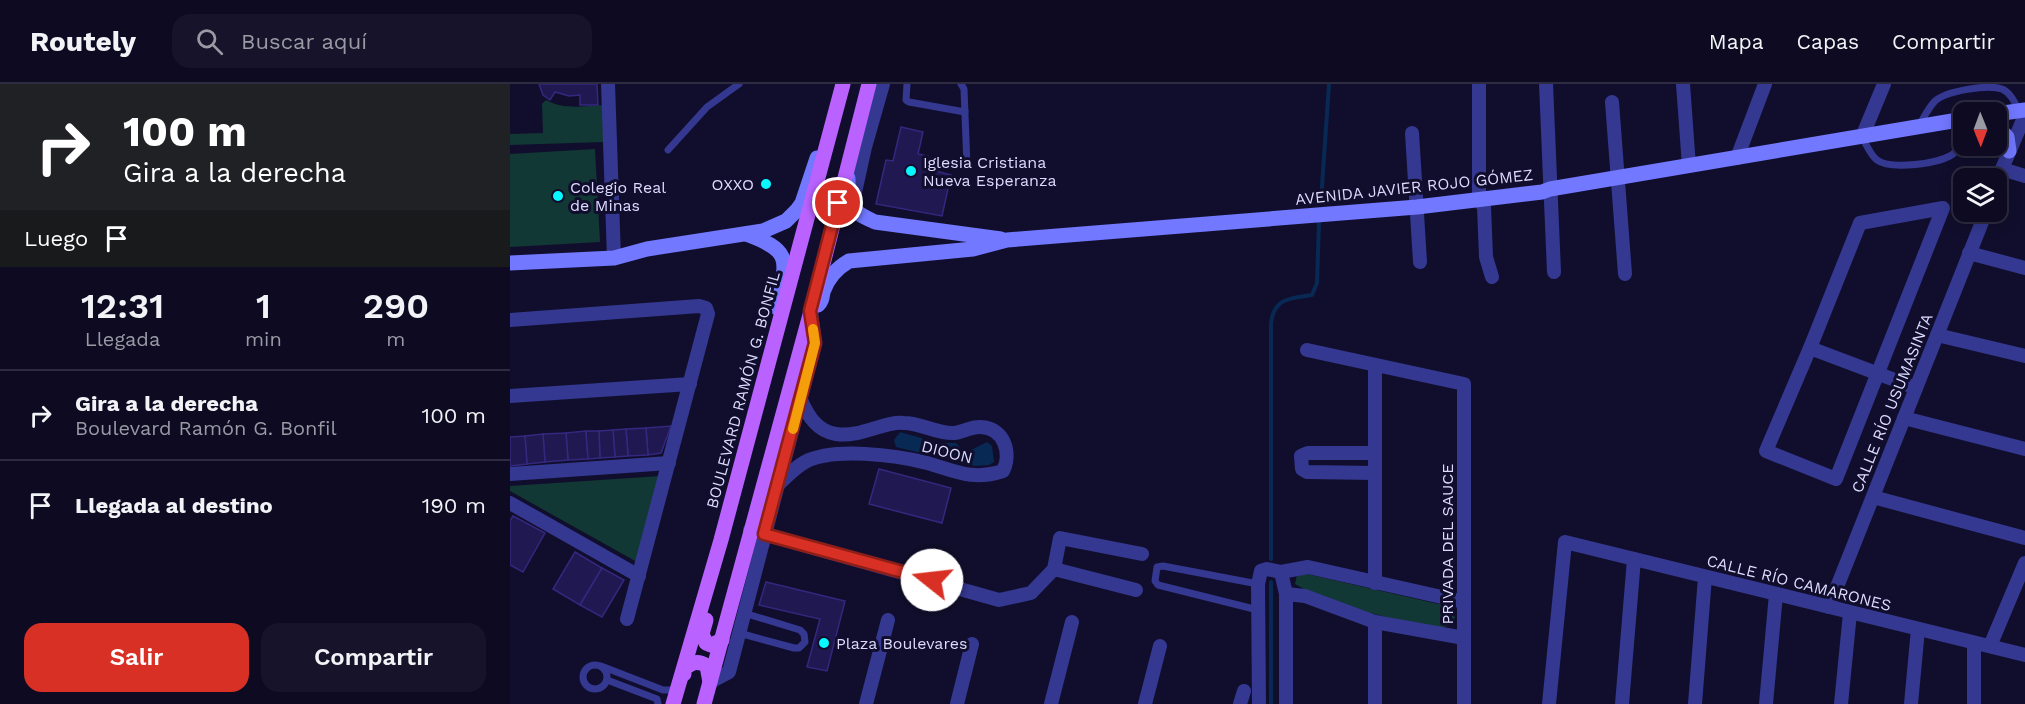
<!DOCTYPE html>
<html lang="es">
<meta charset="utf-8">
<style>
body{margin:0;font-family:"Work Sans",sans-serif;background:#16132a;color:#f1f3f6;height:100vh;display:flex;flex-direction:column;font-size:22px;white-space:nowrap}
*{box-sizing:border-box;margin:0}
p{font-size:20px;color:#9a9aa5}
.icon{flex:none;width:33px;height:33px;fill:none;stroke:currentColor;stroke-width:2;stroke-linecap:round;stroke-linejoin:round}
.map{position:relative;flex:1;overflow:hidden}
.side{display:flex;flex-direction:column;background:#0d0a22;width:510px}
.side>*{flex:none}
.hud{background:#202124;color:#fff;overflow:hidden}
.needle{width:39px;rotate:179deg}
.buttons{position:absolute;left:1443px;top:18px;display:grid;gap:12px}
.buttons a{display:grid;place-items:center;width:54px;height:54px;border-radius:12px;background:#0d0a22;box-shadow:0 3px 15px #0003,0 0 0 2px #2d2b40;font-size:30px}
.pin{position:absolute;display:grid;place-items:center;width:51px;height:51px;color:#fff;margin:-26px;border:3px solid #fff;border-radius:50%;box-shadow:0 2px 6px #0007}
.me{position:absolute;width:66px;margin:-33px;rotate:286deg;stroke-linejoin:round;filter:drop-shadow(0 0 4px #0008)}
.turn{display:flex;align-items:center;gap:21px;height:126px;padding:0 24px;font-size:27px}
.turn .icon{width:78px;height:78px;stroke-width:2.5}
.turn b{display:block;font-size:42px;line-height:51px}
.then{display:flex;align-items:center;height:57px;padding:0 24px;background:#0003;gap:12px;font-size:22px}
.eta{display:flex;justify-content:space-evenly;align-items:center;height:102px;text-align:center}
.eta b{font-size:36px;font-weight:600;line-height:42px}
.cta{display:flex;gap:12px;margin-top:auto;padding:12px 24px}
.cta a{flex:1;height:69px;border-radius:18px;background:#d93025;color:#fff;font-size:24px;font-weight:600;line-height:69px;text-align:center}
.cta a+a{background:#16132a;color:#f1f3f6}
ul{padding:0;list-style:none}
li{display:flex;align-items:center;gap:18px;height:90px;padding:0 24px;border-top:2px solid #2d2b40}
li div{flex:1}
li b{display:block;font-size:22px}
li em{font-style:normal}
header{display:flex;align-items:center;gap:36px;box-sizing:border-box;height:84px;padding:0 30px;background:#0d0a22;border-bottom:2px solid #2d2b40}
header strong{font-size:28px}
nav{display:flex;gap:33px;margin-inline-start:auto;font-size:21px}
.search{width:420px;height:54px;background:#16132a;display:flex;align-items:center;gap:15px;box-sizing:border-box;padding:0 21px;border-radius:18px;color:#9a9aa5;font-size:22px}
main{display:flex;flex:1;min-height:0}
.map>svg:first-child{display:block}
.green{fill:#113834}
.water{fill:#072954}
.lines{fill:none;stroke-linecap:round;stroke-linejoin:round}
.stream{stroke:#072954;stroke-width:4}
.building{fill:#201850;stroke:#33287f;stroke-width:1.5}
.lane{stroke:#343891;stroke-width:7}
.street{stroke:#343891;stroke-width:14}
.secondary{stroke:#7278ff;stroke-width:15}
.primary{stroke:#b962ff;stroke-width:15}
.route-casing{stroke:#8d1f18;stroke-width:15}
.route{stroke:#d93025;stroke-width:10}
.slow{stroke:#f59e0b;stroke-width:10}
.poi-dot{fill:#07f8ff;stroke:#110e2d;stroke-width:2}
.labels{text-anchor:middle;dominant-baseline:central;stroke-width:6;stroke-linejoin:round;paint-order:stroke}
.poi-label{font-size:16px;fill:#dcdbff;stroke:#110e2d;text-anchor:start}
.street-label{font-size:16px;fill:#dcdbff;stroke:#110e2d}
</style>
<header>
<strong>Routely</strong>
<div class="search"><svg class="icon" aria-label="search" viewBox="0 0 24 24"><circle cx="10" cy="10" r="6"/><path d="M15 15l6 6"/></svg>Buscar aquí</div>
<nav><a>Mapa</a><a>Capas</a><a>Compartir</a></nav>
</header>
<main>
<section class="side">
<div class="hud">
<div class="turn"><svg class="icon" aria-label="right" viewBox="0 0 24 24"><path d="M7 20v-9h11M14 6l5 5-5 5"/></svg><div><b>100 m</b>Gira a la derecha</div></div>
<div class="then">Luego<svg class="icon" aria-label="arrive" viewBox="0 0 24 24"><path d="M6 21V4h12l-3 4 3 4H6"/></svg></div>
</div>
<div class="eta">
<div><b>12:31</b><p>Llegada</p></div>
<div><b>1</b><p>min</p></div>
<div><b>290</b><p>m</p></div>
</div>
<ul>
<li><svg class="icon" aria-label="right" viewBox="0 0 24 24"><path d="M7 20v-9h11M14 6l5 5-5 5"/></svg><div><b>Gira a la derecha</b><p>Boulevard Ramón G. Bonfil</p></div><em>100 m</em></li>
<li><svg class="icon" aria-label="arrive" viewBox="0 0 24 24"><path d="M6 21V4h12l-3 4 3 4H6"/></svg><div><b>Llegada al destino</b></div><em>190 m</em></li>
</ul>
<div class="cta"><a>Salir</a><a>Compartir</a></div>
</section>
<div class="map">
<svg width="1515" height="620" viewBox="0 0 1515 620">
<rect width="100%" height="100%" fill="#110e2d"/>
<g class="green">
<path d="M 36,16 C 54,26 73,22 93,21 L 94,58 L 0,61 L 0,50 L 33,49 L 32,20 Z"/>
<path d="M 85,65 L 90,158 L 0,163 L 0,70 Z"/>
<path d="M 151,392 L 127,478 L 0,407 L 0,402 Z"/>
<path d="M 797,490 L 937,522 L 942,526 L 945,534 L 940,541 L 931,544 C 881,534 830,526 785,500 L 787,491 Z"/>
</g>
<path class="water" d="M 390,348 L 429,359 L 446,359 L 455,369 L 477,358 L 482,362 L 484,378 L 479,381 L 466,382 L 386,363 L 384,356 Z"/>
<g class="lines">
<g class="stream">
<path d="M 811,117 L 819,0"/>
<path d="M 761,475 L 761,239 C 764,214 780,214 802,211 L 807,199 L 809,138"/>
<path d="M 761,620 L 761,498"/>
</g>
</g>
<g class="building">
<path d="M 29,0 L 87,0 L 88,21 L 70,21 L 70,11 L 59,12 L 45,8 L 40,16 L 33,11 Z"/>
<path d="M 391,43 L 413,48 L 408,70 L 418,72 L 415,84 L 441,91 L 432,132 L 366,120 L 376,76 L 383,77 Z"/>
<path d="M 161,342 L 151,369 L 138,371 L 136,344 Z"/>
<path d="M 136,344 L 138,371 L 118,372 L 116,345 Z"/>
<path d="M 116,345 L 118,372 L 105,373 L 103,346 Z"/>
<path d="M 103,346 L 105,373 L 90,374 L 89,347 Z"/>
<path d="M 76,347 L 78,375 L 58,376 L 56,349 Z"/>
<path d="M 76,347 L 89,347 L 90,374 L 78,375 Z"/>
<path d="M 56,349 L 58,376 L 35,378 L 33,350 Z"/>
<path d="M 33,350 L 35,378 L 17,380 L 15,352 Z"/>
<path d="M 15,352 L 17,380 L 0,382 L 0,353 Z"/>
<path d="M 369,385 L 441,404 L 432,439 L 359,420 Z"/>
<path d="M 3,432 L 35,449 L 13,488 L 0,481 L 0,437 Z"/>
<path d="M 65,468 L 92,484 L 70,521 L 43,505 Z"/>
<path d="M 92,484 L 114,496 L 92,533 L 70,521 Z"/>
<path d="M 256,498 L 335,517 L 317,587 L 297,583 L 310,535 L 249,521 Z"/>
</g>
<g class="lines">
<g class="lane">
<path d="M 397,0 L 396,16 L 399,18 L 455,28"/>
<path d="M 451,0 L 454,5 L 457,82"/>
<path d="M 1410,40 C 1414,33 1419,23 1425,17 C 1436,7 1478,0 1492,5 C 1501,9 1505,19 1509,27"/>
<path d="M 1352,53 C 1356,60 1361,72 1367,76 C 1380,86 1430,80 1443,70 C 1452,63 1453,51 1454,40"/>
<path d="M 158,66 L 197,23 L 229,0"/>
<path d="M 748,500 L 653,482 L 647,483 L 645,497 L 648,501 L 748,526"/>
<path d="M 229,549 L 284,564 L 289,564 L 295,558 L 294,550 L 290,546 L 234,529"/>
<circle cx="85" cy="593" r="12"/>
<path d="M 91,582 L 153,606 L 167,606"/>
<path d="M 97,596 L 147,615 L 148,620"/>
</g>
<g class="street">
<path d="M 98,0 L 104,174"/>
<path d="M 969,0 L 969,116 L 974,123 L 976,173 L 982,193"/>
<path d="M 1036,0 L 1044,188"/>
<path d="M 1173,0 L 1179,82"/>
<path d="M 1102,18 L 1115,190"/>
<path d="M 902,49 L 910,178"/>
<path d="M 1352,53 L 1374,0"/>
<path d="M 1227,74 L 1255,0"/>
<path d="M 1492,85 L 1515,92"/>
<path d="M 1486,99 L 1515,31"/>
<path d="M 342,122 L 355,63 L 373,0"/>
<path d="M 1433,124 L 1326,395 L 1256,367 L 1300,264 L 1350,139 Z"/>
<path d="M 1459,169 L 1515,184"/>
<path d="M 0,236 L 189,222 L 196,224 L 198,230 L 117,535"/>
<path d="M 1427,251 L 1515,272"/>
<path d="M 1300,264 L 1406,304"/>
<path d="M 797,266 L 954,300 L 954,620"/>
<path d="M 865,282 L 865,499"/>
<path d="M 0,312 L 180,300"/>
<path d="M 1394,334 L 1515,365"/>
<path d="M 865,369 L 798,369 L 791,372 L 792,385 L 797,388 L 865,389"/>
<path d="M 0,390 L 159,379"/>
<path d="M 267,402 C 276,393 284,384 295,378 C 323,363 386,371 417,379 C 446,387 462,397 493,387 C 502,369 494,344 471,343 C 462,342 453,348 444,349 C 427,350 411,339 394,339 C 374,337 350,354 326,350 C 307,347 298,332 291,316"/>
<path d="M 1363,413 L 1515,454"/>
<path d="M 0,419 L 129,492"/>
<path d="M 240,446 L 489,516 L 521,509 L 544,485 L 550,454 L 632,470"/>
<path d="M 544,485 L 626,506"/>
<path d="M 771,488 L 776,510 L 776,620"/>
<path d="M 776,510 L 795,512 L 865,538 L 954,554"/>
<path d="M 1319,523 L 1476,128"/>
<path d="M 865,538 L 865,620"/>
<path d="M 1464,559 L 1464,620"/>
<path d="M 1480,562 L 1515,479"/>
<path d="M 200,598 L 219,588 L 305,259 L 301,229"/>
<path d="M 356,620 L 378,536"/>
<path d="M 447,620 L 462,560"/>
<path d="M 541,620 L 562,538"/>
<path d="M 635,620 L 650,562"/>
<path d="M 730,620 L 734,607"/>
<path d="M 749,620 L 748,500 L 751,487 L 757,485 L 771,488 L 798,483 L 954,518"/>
<path d="M 1039,620 L 1055,458 L 1515,571"/>
<path d="M 1112,620 L 1124,475"/>
<path d="M 1185,620 L 1195,493"/>
<path d="M 1256,620 L 1266,510"/>
<path d="M 1331,620 L 1340,529"/>
<path d="M 1401,620 L 1408,545"/>
</g>
<g class="secondary">
<path d="M 1486,30 L 1515,26"/>
<path d="M 1486,41 L 1497,53 L 1499,67"/>
<path d="M 338,94 C 338,122 338,126 365,138 L 491,155"/>
<path d="M 236,150 C 286,168 275,178 267,224"/>
<path d="M 0,179 L 104,174 L 137,165 L 253,147 L 276,137 L 287,126 L 292,119 L 307,74"/>
<path d="M 308,221 C 312,217 312,214 313,208 C 318,193 327,184 339,177 L 463,165 L 497,156 L 907,123 L 1032,108 L 1040,105 L 1454,35"/>
</g>
<g class="primary">
<path d="M 196,536 L 192,550 L 196,559 L 201,561 L 212,556"/>
<path d="M 174,590 L 174,585 C 182,578 188,576 197,582 L 200,598"/>
<path d="M 163,620 L 211,456 L 333,0"/>
<path d="M 194,620 L 301,227 L 359,0"/>
</g>
</g>
<g class="lines">
<defs>
<path id="route" d="M 328,119 L 300,227 L 305,259 L 254,450 L 422,496"/>
</defs>
<use href="#route" class="route-casing"/>
<use href="#route" class="route"/>
<path class="slow" d="M 283,345 L 305,259 L 303,245"/>
</g>
<g class="poi-dot">
<circle cx="401" cy="87" r="6"/>
<circle cx="256" cy="100" r="6"/>
<circle cx="48" cy="112" r="6"/>
<circle cx="314" cy="559" r="6"/>
</g>
<g class="labels">
<g class="poi-label">
<text x="413" y="78">Iglesia Cristiana<tspan x="413" dy="18">Nueva Esperanza</tspan></text>
<text x="244" y="100" text-anchor="end">OXXO</text>
<text x="60" y="103">Colegio Real<tspan x="60" dy="18">de Minas</tspan></text>
<text x="326" y="559">Plaza Boulevares</text>
</g>
<g class="street-label">
<text transform="translate(904 103) rotate(-6)">AVENIDA JAVIER ROJO GÓMEZ</text>
<text transform="translate(233 306) rotate(-75)">BOULEVARD RAMÓN G. BONFIL</text>
<text transform="translate(1382 319) rotate(-68)">CALLE RÍO USUMASINTA</text>
<text transform="translate(437 368) rotate(14)">DIOON</text>
<text transform="translate(937 460) rotate(-90)">PRIVADA DEL SAUCE</text>
<text transform="translate(1289 499) rotate(14)">CALLE RÍO CAMARONES</text>
</g>
</g>
</svg>
<div class="buttons">
<a><svg class="needle" viewBox="-14 -14 28 28"><path d="M0-13l5 13h-10z" fill="#e53935"/><path d="M0 13l5-13h-10z" fill="#9a9aa5"/></svg></a>
<a><svg class="icon" aria-label="layers" viewBox="0 0 24 24"><path d="M12 4l9 5-9 5-9-5zM3 14l9 5 9-5"/></svg></a>
</div>
<div class="pin" style="left:328px;top:119px;background:#d93025"><svg class="icon" aria-label="arrive" viewBox="0 0 24 24"><path d="M6 21V4h12l-3 4 3 4H6"/></svg></div>
<svg class="me" style="left:422px;top:496px" viewBox="-20 -20 40 40"><circle r="19" fill="#fff"/><path d="M0-13L10 11 0 6-10 11z" fill="#d93025"/></svg>
</div>
</main>
